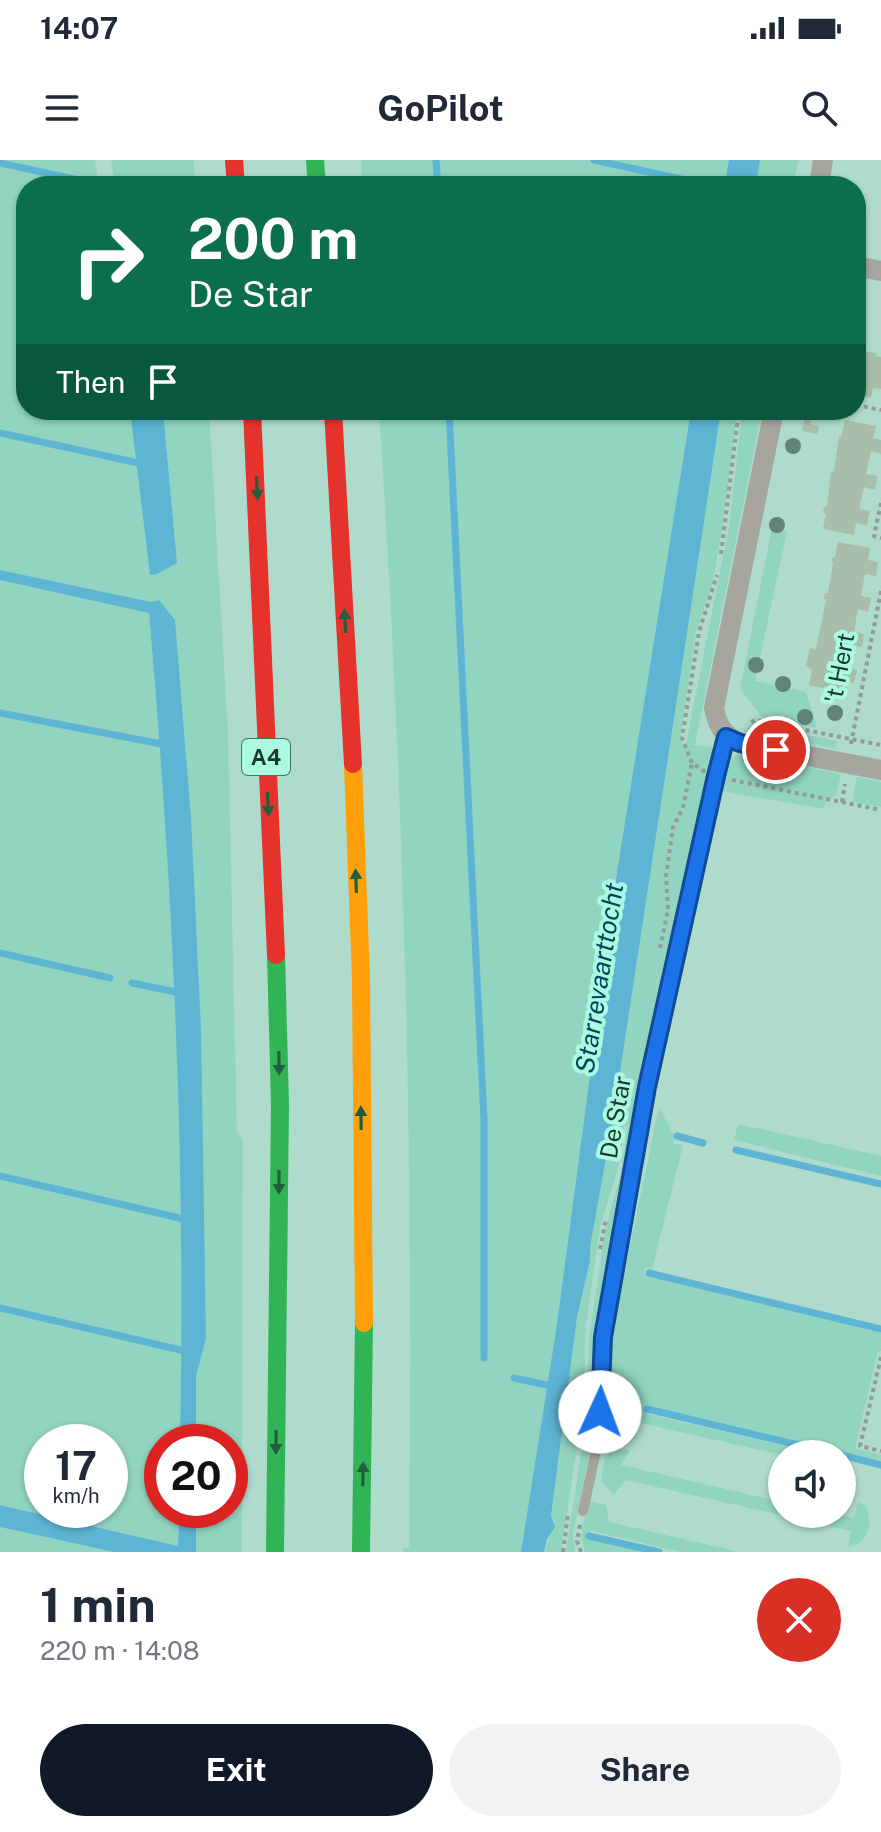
<!DOCTYPE html>
<meta charset="utf-8">
<style>
body{margin:0;font-family:"Public Sans",sans-serif;background:#f2f2f3;color:#1f2937;height:100vh;display:flex;flex-direction:column;font-size:30px;white-space:nowrap}
*{box-sizing:border-box;margin:0}
p{font-size:26px;color:#747a83}
.icon{flex:none;width:44px;height:44px;fill:none;stroke:currentColor;stroke-width:2;stroke-linecap:round;stroke-linejoin:round}
.map{position:relative;height:1392px;overflow:hidden}
.drawer{display:flex;flex-direction:column;background:#fff;flex:1}
.drawer>*{flex:none}
.guide{position:absolute;left:16px;top:16px;width:850px;height:244px;border-radius:32px;box-shadow:0 2px 6px #0004;background:#0b6e4f;color:#fff;overflow:hidden}
.controls{position:absolute;left:768px;top:1280px;display:grid;gap:16px}
.controls a{display:grid;place-items:center;width:88px;height:88px;border-radius:50%;background:#fff;box-shadow:0 2px 6px #0004;font-size:40px}
.speed{position:absolute;left:24px;top:1264px;display:flex;gap:16px;font-size:40px;font-weight:700;text-align:center}
.speed>*{display:grid;place-content:center;width:104px;height:104px;border-radius:50%;background:#fff;box-shadow:0 2px 6px #0004;line-height:1}
.speed small{font-size:20px;font-weight:400}
.speed .limit{border:12px solid #d22;background:#fff;color:#111}
.pin{position:absolute;display:grid;place-items:center;width:68px;height:68px;color:#fff;margin:-34px;border:4px solid #fff;border-radius:50%;box-shadow:0 2px 8px #0007}
.me{position:absolute;width:88px;margin:-44px;rotate:2deg;stroke-linejoin:round;filter:drop-shadow(0 0 6px #0008)}
.turn{display:flex;align-items:center;gap:28px;height:168px;padding:0 40px;font-size:36px}
.turn .icon{width:104px;height:104px;stroke-width:2.5}
.turn b{display:block;font-size:56px;line-height:68px}
.then{display:flex;align-items:center;height:76px;padding:0 40px;background:#0003;gap:16px;font-size:30px}
.round{display:grid;place-items:center;flex:none;width:84px;height:84px;border-radius:42px;background:#f2f2f3}
.head{display:flex;align-items:center;justify-content:space-between;height:136px;padding:0 40px}
h1{font-size:48px;font-weight:700;line-height:60px}
.primary-button{display:flex;gap:16px;margin-top:auto;padding:16px 40px}
.primary-button a{flex:1;height:92px;border-radius:48px;background:#111827;color:#fff;font-size:32px;font-weight:700;line-height:92px;text-align:center}
.primary-button a+a{background:#f2f2f3;color:#1f2937}
.status{display:flex;justify-content:space-between;align-items:center;height:56px;padding:0 40px;background:#fff;direction:ltr}
.status svg{height:22px;fill:currentColor}
header{display:flex;justify-content:space-between;align-items:center;height:104px;padding:0 40px;background:#fff;font-size:36px;font-weight:700}
.map>svg:first-child{display:block}
.green{fill:#91d4c0;fill-rule:evenodd}
.water{fill:#5db4d3}
.lines{fill:none;stroke-linecap:round;stroke-linejoin:round}
.stream{stroke:#5db4d3;stroke-width:7}
.building{fill:#a8bdaa}
.path{stroke:#919a93;stroke-width:4;stroke-dasharray:4 4;stroke-linecap:butt}
.lane{stroke:#a6a59e;stroke-width:10}
.street{stroke:#a6a59e;stroke-width:20}
.fast{stroke:#30b455;stroke-width:18}
.slow{stroke:#ff9f0a;stroke-width:18}
.jam{stroke:#e5322d;stroke-width:18}
.tree{fill:#618479}
.oneway{fill:#205f3c}
.route-casing{stroke:#114b97;stroke-width:20}
.route{stroke:#1a73e8;stroke-width:14}
.labels{text-anchor:middle;dominant-baseline:central;stroke-width:8;stroke-linejoin:round;paint-order:stroke}
.shield{fill:#aafae2;stroke:#447466;stroke-width:2}
.shield-label{font-size:22px;font-weight:bold;fill:#193a31}
.street-label{font-size:24px;fill:#193a31;stroke:#aafae2}
.water-label{font-size:26px;font-style:italic;fill:#05435c;stroke:#aafae2}
</style>
<div class="status"><b>14:07</b><svg viewBox="0 0 49 12"><path d="M0 12V9h3v3zM5 12V6h3v6zM10 12V3h3v9zM15 12V0h3v12zM26 1h20v11H26zM47 4h2v5h-2z"/></svg></div>
<header><svg class="icon" aria-label="menu" viewBox="0 0 24 24"><path d="M4 6h16M4 12h16M4 18h16"/></svg>GoPilot<svg class="icon" aria-label="search" viewBox="0 0 24 24"><circle cx="10" cy="10" r="6"/><path d="M15 15l6 6"/></svg></header>
<div class="map">
<svg width="881" height="1392" viewBox="0 0 881 1392">
<rect width="100%" height="100%" fill="#afdbcd"/>
<g class="green">
<path d="M 0,0 L 95,0 L 98,23 L 0,2 Z"/>
<path d="M 111,0 L 194,0 L 195,26 L 115,26 Z"/>
<path d="M 361,0 L 729,0 L 724,26 L 362,26 Z"/>
<path d="M 760,0 L 799,0 L 792,26 L 756,26 Z"/>
<path d="M 0,4 L 90,26 L 26,26 L 26,250 L 130,250 L 150,414 L 177,403 L 163,250 L 209,250 L 228,573 L 237,973 L 243,979 L 242,1392 L 196,1392 L 196,1350 L 230,1350 L 230,1282 L 196,1282 L 196,1216 L 206,1179 L 159,440 L 151,442 L 0,410 Z"/>
<path d="M 379,250 L 691,250 L 617,712 L 557,1164 L 521,1392 L 403,1392 L 403,1388 L 409,1388 C 414,1008 404,629 379,250 Z"/>
<path d="M 721,250 L 737,250 L 735,272 L 722,371 L 712,425 L 696,472 L 681,574 L 681,583 L 686,584 L 729,367 L 742,250 L 762,250 L 695,585 L 713,588 L 596,1172 L 594,1271 L 573,1373 L 575,1392 L 566,1392 L 587,1255 L 589,1177 L 605,1071 L 620,1016 L 628,965 L 624,966 L 620,1001 L 600,1067 L 585,1173 L 584,1241 L 561,1392 L 545,1392 L 554,1361 L 551,1357 L 577,1157 L 590,1101 L 590,1087 Z"/>
<path d="M 772,368 L 787,371 L 755,521 L 806,532 L 817,568 L 762,557 L 740,529 Z"/>
<path d="M 0,420 L 149,453 C 173,729 186,1005 180,1282 L 162,1282 L 162,1350 L 179,1350 L 178,1386 L 0,1345 L 0,555 L 42,562 L 0,553 ZM 42,1282 L 110,1282 L 110,1350 L 42,1350 Z"/>
<path d="M 754,564 L 837,581 L 835,589 L 747,569 Z"/>
<path d="M 738,593 L 841,614 L 837,632 L 832,638 L 826,637 L 824,649 L 716,630 L 730,600 Z"/>
<path d="M 857,617 L 881,622 L 881,647 L 852,642 Z"/>
<path d="M 659,947 L 673,974 L 674,984 L 683,985 L 652,1109 L 645,1108 L 644,1114 L 881,1173 L 881,1191 L 878,1191 L 855,1288 L 881,1295 L 881,1301 L 645,1245 L 647,1254 L 820,1294 L 782,1295 L 636,1262 L 636,1279 L 610,1273 L 611,1176 Z"/>
<path d="M 738,964 L 881,996 L 881,1016 L 734,980 Z"/>
<path d="M 615,1288 L 630,1290 L 621,1305 L 782,1342 L 782,1354 L 837,1354 L 854,1358 L 858,1342 L 865,1345 C 874,1361 869,1385 848,1387 L 851,1371 L 626,1320 L 614,1334 L 601,1322 L 605,1297 Z"/>
<path d="M 588,1341 L 606,1345 L 609,1362 L 740,1392 L 681,1392 L 591,1371 L 587,1376 L 592,1379 L 647,1392 L 585,1392 L 581,1376 Z"/>
<path d="M 0,1367 L 114,1392 L 0,1392 Z"/>
</g>
<g class="water">
<path d="M 729,0 L 760,0 L 756,26 L 724,26 Z"/>
<path d="M 130,250 L 163,250 L 177,403 L 157,414 L 150,415 Z"/>
<path d="M 691,250 L 721,250 L 612,964 L 590,1087 L 590,1101 L 577,1157 L 551,1356 L 555,1367 L 547,1379 L 544,1392 L 521,1392 L 557,1164 L 617,712 Z"/>
<path d="M 0,410 L 151,442 L 159,440 L 175,460 L 191,658 L 201,870 L 206,1179 L 196,1216 L 196,1282 L 180,1282 C 186,1005 173,729 149,453 L 0,420 Z"/>
<path d="M 0,1345 L 178,1386 L 179,1350 L 196,1350 L 196,1392 L 114,1392 L 0,1367 Z"/>
</g>
<g class="lines">
<g class="stream">
<path d="M 436,0 L 438,26"/>
<path d="M 594,0 L 699,23"/>
<path d="M 0,3 L 106,26"/>
<path d="M 449,250 L 484,960 L 484,1198"/>
<path d="M 0,273 L 143,304"/>
<path d="M 0,553 L 167,585"/>
<path d="M 0,793 L 110,818"/>
<path d="M 132,823 L 181,833"/>
<path d="M 677,976 L 703,983"/>
<path d="M 736,990 L 881,1024"/>
<path d="M 0,1016 L 192,1061"/>
<path d="M 649,1113 L 881,1169"/>
<path d="M 0,1148 L 189,1192"/>
<path d="M 514,1218 L 556,1227"/>
<path d="M 647,1249 L 836,1294"/>
<path d="M 842,1295 L 881,1305"/>
<path d="M 589,1376 L 659,1392"/>
</g>
</g>
<g class="building">
<path d="M 856,191 L 876,193 L 876,196 L 881,197 L 881,229 L 873,228 L 871,238 L 857,235 L 860,225 L 856,224 Z"/>
<path d="M 806,252 L 812,254 L 810,264 L 819,266 L 817,274 L 802,271 Z"/>
<path d="M 845,260 L 876,266 L 873,278 L 881,280 L 881,294 L 871,291 L 866,314 L 877,316 L 875,330 L 864,327 L 859,349 L 870,351 L 867,365 L 856,363 L 854,375 L 823,369 L 826,354 L 823,353 L 824,347 L 827,347 L 831,311 L 834,312 L 839,276 L 841,277 Z"/>
<path d="M 838,382 L 870,388 L 868,400 L 878,402 L 876,416 L 865,414 L 861,436 L 871,438 L 868,452 L 858,449 L 856,460 L 854,472 L 864,474 L 862,487 L 851,484 L 847,508 L 857,510 L 854,523 L 844,521 L 842,532 L 809,525 L 812,510 L 806,506 L 810,488 L 816,489 L 826,440 L 824,439 L 825,433 L 828,433 L 833,404 L 831,399 L 835,397 Z"/>
</g>
<g class="lines">
<g class="path">
<path d="M 856,245 L 881,250"/>
<path d="M 881,343 L 874,376 L 881,378"/>
<path d="M 721,394 L 739,250"/>
<path d="M 751,562 L 755,560 L 881,585"/>
<path d="M 851,584 L 881,431"/>
<path d="M 705,612 L 692,603 L 682,578 L 699,472 L 717,415"/>
<path d="M 732,620 L 881,650"/>
<path d="M 842,642 L 845,624"/>
<path d="M 660,788 L 668,750 L 666,716 L 673,667 L 683,648 L 692,603"/>
<path d="M 600,1089 L 606,1059"/>
<path d="M 881,1197 L 860,1286 L 881,1291"/>
<path d="M 580,1365 L 577,1381 L 581,1392"/>
<path d="M 563,1392 L 568,1355"/>
</g>
<path class="lane" d="M 583,1351 L 599,1277 L 603,1177 L 647,927 L 726,577"/>
<g class="street">
<path d="M 819,26 L 823,0"/>
<path d="M 856,106 L 881,111"/>
<path d="M 774,250 L 714,548 C 718,567 723,575 740,583 L 881,610"/>
</g>
<g class="fast">
<path d="M 315,0 L 317,26"/>
<path d="M 275,1392 L 280,944 L 276,795"/>
<path d="M 361,1392 L 364,1163"/>
</g>
<path class="slow" d="M 353,604 L 361,821 L 364,1163"/>
<g class="jam">
<path d="M 234,0 L 236,26"/>
<path d="M 252,250 L 276,795"/>
<path d="M 333,250 L 353,604"/>
</g>
</g>
<g class="tree">
<circle cx="793" cy="286" r="8"/>
<circle cx="777" cy="365" r="8"/>
<circle cx="756" cy="505" r="8"/>
<circle cx="783" cy="524" r="8"/>
<circle cx="835" cy="553" r="8"/>
<circle cx="805" cy="557" r="8"/>
</g>
<defs><path id="oneway-solid" d="M-6-.8H1V-3.2L6.5 0L1 3.2V.8H-6Z" transform="scale(2)"/></defs>
<g class="oneway">
<use href="#oneway-solid" transform="translate(257 328) rotate(87)"/>
<use href="#oneway-solid" transform="translate(345 461) rotate(-93)"/>
<use href="#oneway-solid" transform="translate(268 644) rotate(87)"/>
<use href="#oneway-solid" transform="translate(356 721) rotate(-92)"/>
<use href="#oneway-solid" transform="translate(279 903) rotate(89)"/>
<use href="#oneway-solid" transform="translate(361 958) rotate(-91)"/>
<use href="#oneway-solid" transform="translate(279 1022) rotate(90)"/>
<use href="#oneway-solid" transform="translate(276 1282) rotate(91)"/>
<use href="#oneway-solid" transform="translate(363 1314) rotate(-89)"/>
</g>
<g class="lines">
<defs>
<path id="route" d="M 600,1252 L 603,1177 L 647,927 L 716,616 L 726,577 L 740,583 L 776,590"/>
</defs>
<use href="#route" class="route-casing"/>
<use href="#route" class="route"/>
</g>
<g class="labels">
<rect class="shield" x="242" y="579" width="48" height="36" rx="6"/>
<g class="shield-label">
<text x="266" y="597">A4</text>
</g>
<g class="street-label">
<text transform="translate(839 508) rotate(-79)">'t Hert</text>
<text transform="translate(615 957) rotate(-80)">De Star</text>
</g>
<g class="water-label">
<text transform="translate(599 818) rotate(-81)">Starrevaarttocht</text>
</g>
</g>
</svg>
<div class="controls">
<a><svg class="icon" aria-label="sound" viewBox="0 0 24 24"><path d="M4 9h4l5-4v14l-5-4H4zM17 9q2 3 0 6"/></svg></a>
</div>
<div class="speed"><div>17<small>km/h</small></div><div class="limit">20</div></div>
<div class="pin" style="left:776px;top:590px;background:#d93025"><svg class="icon" aria-label="arrive" viewBox="0 0 24 24"><path d="M6 21V4h12l-3 4 3 4H6"/></svg></div>
<svg class="me" style="left:600px;top:1252px" viewBox="-20 -20 40 40"><circle r="19" fill="#fff"/><path d="M0-13L10 11 0 6-10 11z" fill="#1a73e8"/></svg>
<div class="guide">
<div class="turn"><svg class="icon" aria-label="right" viewBox="0 0 24 24"><path d="M7 20v-9h11M14 6l5 5-5 5"/></svg><div><b>200 m</b>De Star</div></div>
<div class="then">Then<svg class="icon" aria-label="arrive" viewBox="0 0 24 24"><path d="M6 21V4h12l-3 4 3 4H6"/></svg></div>
</div>
</div>
<section class="drawer">
<div class="head"><div><h1>1 min</h1><p>220 m · 14:08</p></div><a class="round" style="background:#d93025;color:#fff"><svg class="icon" aria-label="close" viewBox="0 0 24 24"><path d="M6 6l12 12M18 6L6 18"/></svg></a></div>
<div class="primary-button"><a>Exit</a><a>Share</a></div>
</section>
